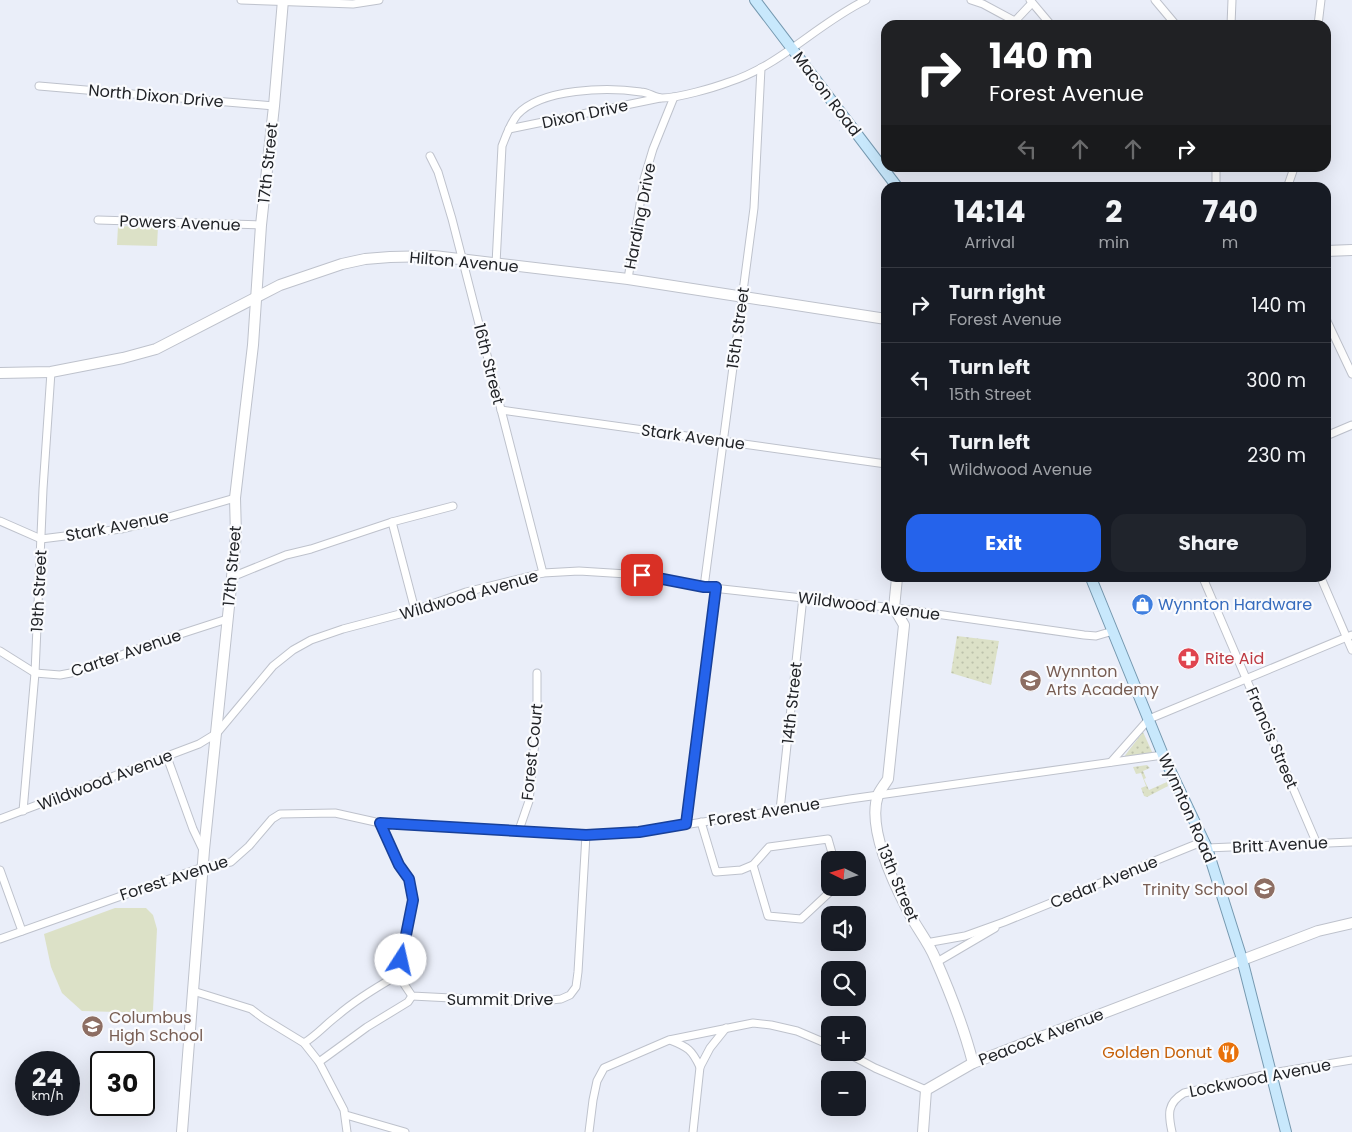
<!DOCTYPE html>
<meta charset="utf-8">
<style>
body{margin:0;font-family:Poppins,sans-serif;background:#20242c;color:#f1f3f6;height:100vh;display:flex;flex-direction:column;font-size:19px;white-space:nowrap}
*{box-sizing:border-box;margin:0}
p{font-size:16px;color:#9ea1a6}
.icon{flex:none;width:28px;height:28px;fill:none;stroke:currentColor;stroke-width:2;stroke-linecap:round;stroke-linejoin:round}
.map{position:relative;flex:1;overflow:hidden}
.side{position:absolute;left:881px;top:182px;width:450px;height:400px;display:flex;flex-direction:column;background:#171b24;border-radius:15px;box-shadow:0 5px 20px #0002}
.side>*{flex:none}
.banner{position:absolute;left:881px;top:20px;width:450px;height:152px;border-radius:15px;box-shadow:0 5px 20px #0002;background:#202124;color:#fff;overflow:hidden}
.needle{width:32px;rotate:275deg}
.buttons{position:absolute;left:821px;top:851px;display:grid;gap:10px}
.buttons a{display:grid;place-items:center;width:45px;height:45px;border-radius:10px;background:#171b24;box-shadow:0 5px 20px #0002;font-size:25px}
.speed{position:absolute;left:15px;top:1051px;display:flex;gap:10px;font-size:25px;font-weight:700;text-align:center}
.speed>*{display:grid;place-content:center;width:65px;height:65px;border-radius:50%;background:#171b24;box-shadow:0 5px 20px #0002;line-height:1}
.speed small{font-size:12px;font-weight:400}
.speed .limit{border:2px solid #111;border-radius:8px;background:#fff;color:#111}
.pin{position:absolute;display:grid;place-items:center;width:42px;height:42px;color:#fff;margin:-21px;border-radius:10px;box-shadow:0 2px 8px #0006}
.me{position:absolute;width:55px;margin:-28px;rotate:10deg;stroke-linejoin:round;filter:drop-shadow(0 0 4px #0008)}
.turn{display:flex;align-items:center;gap:18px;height:105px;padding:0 25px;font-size:22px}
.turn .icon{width:65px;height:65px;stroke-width:2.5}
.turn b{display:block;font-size:35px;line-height:42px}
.lanes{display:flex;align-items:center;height:48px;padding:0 25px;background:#0003;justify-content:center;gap:25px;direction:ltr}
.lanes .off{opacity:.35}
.eta{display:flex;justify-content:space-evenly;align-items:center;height:85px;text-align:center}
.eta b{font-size:30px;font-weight:700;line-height:35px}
.primary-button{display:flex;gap:10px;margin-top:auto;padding:10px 25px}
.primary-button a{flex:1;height:58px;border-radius:15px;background:#2563eb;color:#fff;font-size:20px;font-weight:700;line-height:58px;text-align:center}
.primary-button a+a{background:#20242c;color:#f1f3f6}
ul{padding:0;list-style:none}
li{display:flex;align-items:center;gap:15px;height:75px;padding:0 25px;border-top:1px solid #363941}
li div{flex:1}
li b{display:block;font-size:19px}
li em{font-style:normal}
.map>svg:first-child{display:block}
.green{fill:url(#green-dots)}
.pitch{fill:#dce1c7}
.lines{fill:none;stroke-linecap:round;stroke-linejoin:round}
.street-casing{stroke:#bec2cc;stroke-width:9}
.secondary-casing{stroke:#bec2cc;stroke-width:12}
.primary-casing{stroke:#7699b0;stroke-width:12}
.street{stroke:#fff;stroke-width:7}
.secondary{stroke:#fff;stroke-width:10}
.primary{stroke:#c8e8fc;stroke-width:10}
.route-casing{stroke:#184099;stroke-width:12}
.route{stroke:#2563eb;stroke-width:9}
.labels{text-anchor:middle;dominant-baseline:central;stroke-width:4.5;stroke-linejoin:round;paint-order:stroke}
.street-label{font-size:16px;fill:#212327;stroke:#fafbfe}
.shop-label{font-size:16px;fill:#366cbe;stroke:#fafbfe;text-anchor:start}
.health-label{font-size:16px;fill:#be3a42;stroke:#fafbfe;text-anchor:start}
.education-label{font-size:16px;fill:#785e54;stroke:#fafbfe;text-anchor:start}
.food-label{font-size:16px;fill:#c56008;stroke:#fafbfe;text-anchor:end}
</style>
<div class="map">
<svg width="1352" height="1132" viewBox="0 0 1352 1132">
<defs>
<pattern id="green-dots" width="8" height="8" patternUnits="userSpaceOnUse" patternTransform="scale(1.25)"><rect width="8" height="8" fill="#dce1c7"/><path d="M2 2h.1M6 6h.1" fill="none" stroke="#bcc1ab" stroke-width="1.8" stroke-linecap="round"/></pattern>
</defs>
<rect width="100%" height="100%" fill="#eaeef9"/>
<g class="green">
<path d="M 957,636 L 999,641 L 991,685 L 951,673 Z"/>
<path d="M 1143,732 L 1153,754 L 1123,758 Z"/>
<path d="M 1147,765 L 1150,768 L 1143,771 L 1146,778 L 1144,779 L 1149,790 L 1167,782 L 1168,786 L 1147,797 L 1144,796 L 1141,788 L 1146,786 L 1141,773 L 1136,774 L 1133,767 Z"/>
</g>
<g class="pitch">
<path d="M 118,226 L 158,227 L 157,246 L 117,245 Z"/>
<path d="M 115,908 L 146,908 L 153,915 L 157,929 L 153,1010 L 151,1013 L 82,1011 L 62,993 L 51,967 L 44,934 Z"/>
</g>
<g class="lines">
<defs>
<g id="street">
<path d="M 241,0 L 353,4 L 379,0"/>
<path d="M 971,0 L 983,4 L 1022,25"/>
<path d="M 1030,0 L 1051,25"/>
<path d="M 1155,0 L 1176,25"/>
<path d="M 1015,21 L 1032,3"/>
<path d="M 1231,25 L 1232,0"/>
<path d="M 1318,25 L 1321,0"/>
<path d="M 39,86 L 274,106"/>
<path d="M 509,129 L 660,98"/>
<path d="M 430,156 L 438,172 L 452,219 L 543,573"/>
<path d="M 1039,188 L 1041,187"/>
<path d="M 1216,188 L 1216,168"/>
<path d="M 1287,188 L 1294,168"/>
<path d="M 98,220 L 261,225"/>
<path d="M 496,264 L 502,146 C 506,136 510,124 517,115 C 541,88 608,87 641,92 C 648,92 655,98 662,98 C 678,98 713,88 729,82 C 780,66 818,23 866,0"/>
<path d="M 628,279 L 644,179 L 653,149 L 674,97"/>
<path d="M 1326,319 L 1352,374"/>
<path d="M 501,410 L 886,464"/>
<path d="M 1326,436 L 1352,425"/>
<path d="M 0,521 L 41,539 L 121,529 L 155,521 L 235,498"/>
<path d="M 392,522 L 415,610"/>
<path d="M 232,577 L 286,555 L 311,549 L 392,522 L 453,506"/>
<path d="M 1203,578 L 1317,844"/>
<path d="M 1321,578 L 1352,650"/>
<path d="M 704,587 L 754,208 L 761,68"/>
<path d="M 0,651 L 35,673 L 60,675 L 76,672 L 159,641 L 227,619"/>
<path d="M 167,757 L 193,829 L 203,850"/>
<path d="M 1111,762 L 1149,719 L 1352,635"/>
<path d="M 780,810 L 803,597"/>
<path d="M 23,811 L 35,673 L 43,489 L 51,372"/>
<path d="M 0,819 L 199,744 L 217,733 L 273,666 L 293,650 L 311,640 L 343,629 L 415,610 L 466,592 L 543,573 L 579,571 L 643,575 L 704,587 L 894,608 L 1084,635 L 1096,636 L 1113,631"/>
<path d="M 701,822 L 716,872 L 741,870 L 753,865"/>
<path d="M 686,824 L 716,587"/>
<path d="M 519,830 L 529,801 L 537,721 L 537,673"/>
<path d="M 1207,848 L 1352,842"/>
<path d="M 0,870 L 22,931"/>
<path d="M 832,888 L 831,891 L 801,919 L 768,916 L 753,865 L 769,847 L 828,839 L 834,860"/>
<path d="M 0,939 L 203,867 L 231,862 L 249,846 L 272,819 L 280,814 L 335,813 L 380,823 L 519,830 L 557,834 L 586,835 L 639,832 L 850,799 L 1163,755"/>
<path d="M 926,943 L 965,936 L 1004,922 L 1204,841"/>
<path d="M 937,962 L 995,928"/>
<path d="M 398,975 L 412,996 L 531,1002 L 561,999 L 570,995 L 576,987 L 578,972 L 586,835"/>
<path d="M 193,991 L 251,1009 L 263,1018 L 304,1043 L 319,1062 L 344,1110 L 347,1132"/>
<path d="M 670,1040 C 688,1047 692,1050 700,1067"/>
<path d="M 304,1043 C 317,1035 325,1025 337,1016 C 355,1000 377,987 398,975 L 413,900 L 409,879 L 399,865 L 380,823"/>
<path d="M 845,1052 L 875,1068 L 926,1090"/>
<path d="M 319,1062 L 367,1027 L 408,1002 L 412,996"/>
<path d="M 346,1115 L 405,1132"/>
<path d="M 589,1132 L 593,1100 L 597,1081 L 604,1068 L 669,1040 L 753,1023 L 771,1025 L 797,1031 L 830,1045"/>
<path d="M 693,1132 L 700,1067 L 710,1048 L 726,1028"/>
<path d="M 1172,1132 C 1168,1114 1167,1103 1184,1093 L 1272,1073 L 1352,1060"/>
</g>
<g id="secondary">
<path d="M 1326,251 L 1352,250"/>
<path d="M 0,373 L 51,372 L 123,358 L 156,349 L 280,285 L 342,264 L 365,259 L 390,257 L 434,256 L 628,279 L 886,319"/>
<path d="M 897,578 L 894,608 L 904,625 L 888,779 C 885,784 880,790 878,795 C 867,827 892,880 907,909 C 915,926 928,941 935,958 C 950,992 964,1028 973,1063"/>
<path d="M 182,1132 L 204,850 L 232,577 L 236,535 L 235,498 L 253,345 L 261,225 L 274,106 L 283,0"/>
<path d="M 923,1132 L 926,1090 L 973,1063 L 1318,931 L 1352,923"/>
</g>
<g id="primary">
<path d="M 755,0 L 898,188"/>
<path d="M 1091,578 L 1163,755 L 1207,848 L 1242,959 L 1286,1132"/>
</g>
</defs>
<use href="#street" class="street-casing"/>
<use href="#secondary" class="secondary-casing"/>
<use href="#primary" class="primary-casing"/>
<use href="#street" class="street"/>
<use href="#secondary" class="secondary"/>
<use href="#primary" class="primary"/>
</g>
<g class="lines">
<defs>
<path id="route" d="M 401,960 L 413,900 L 409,879 L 399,865 L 380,823 L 586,835 L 639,832 L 686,824 L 716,587 L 704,587 L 642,575"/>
</defs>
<use href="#route" class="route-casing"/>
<use href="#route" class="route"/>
</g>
<defs>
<symbol id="shop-disc" viewBox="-11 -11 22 22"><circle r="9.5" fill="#3f7fe0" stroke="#fafbfe"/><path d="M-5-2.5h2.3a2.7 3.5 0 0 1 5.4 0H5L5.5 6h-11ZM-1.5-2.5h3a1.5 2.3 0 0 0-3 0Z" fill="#fff"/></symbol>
<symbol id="pharmacy-disc" viewBox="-11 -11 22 22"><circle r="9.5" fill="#e0444e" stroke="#fafbfe"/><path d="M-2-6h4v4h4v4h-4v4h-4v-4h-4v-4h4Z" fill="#fff"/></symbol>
<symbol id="school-disc" viewBox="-11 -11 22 22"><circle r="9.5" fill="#8d6e63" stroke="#fafbfe"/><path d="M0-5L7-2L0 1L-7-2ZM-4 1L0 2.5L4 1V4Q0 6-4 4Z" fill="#fff"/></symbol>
<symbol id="restaurant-disc" viewBox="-11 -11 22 22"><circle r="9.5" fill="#e8710a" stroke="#fafbfe"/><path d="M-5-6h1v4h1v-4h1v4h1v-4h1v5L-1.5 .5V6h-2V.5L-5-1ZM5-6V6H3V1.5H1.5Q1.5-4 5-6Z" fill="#fff"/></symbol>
</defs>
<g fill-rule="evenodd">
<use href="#shop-disc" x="1130" y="592" width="25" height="25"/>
<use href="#pharmacy-disc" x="1176" y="646" width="25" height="25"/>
<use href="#school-disc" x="1018" y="668" width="25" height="25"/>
<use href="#school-disc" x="1252" y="876" width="25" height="25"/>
<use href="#school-disc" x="80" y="1014" width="25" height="25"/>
<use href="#restaurant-disc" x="1216" y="1040" width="25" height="25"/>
</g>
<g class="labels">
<g class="street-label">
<text transform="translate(827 94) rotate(53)">Macon Road</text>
<text transform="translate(156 96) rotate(5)">North Dixon Drive</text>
<text transform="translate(585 114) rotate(-12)">Dixon Drive</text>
<text transform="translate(268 163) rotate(-84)">17th Street</text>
<text transform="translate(640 216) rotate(-79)">Harding Drive</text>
<text transform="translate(180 223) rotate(2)">Powers Avenue</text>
<text transform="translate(464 262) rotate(5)">Hilton Avenue</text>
<text transform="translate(738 328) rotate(-82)">15th Street</text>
<text transform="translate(489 364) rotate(76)">16th Street</text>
<text transform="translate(693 437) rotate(8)">Stark Avenue</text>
<text transform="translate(117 526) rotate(-11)">Stark Avenue</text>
<text transform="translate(232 566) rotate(-85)">17th Street</text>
<text transform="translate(39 591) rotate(-87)">19th Street</text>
<text transform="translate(469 595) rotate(-16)">Wildwood Avenue</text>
<text transform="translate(869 606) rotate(7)">Wildwood Avenue</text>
<text transform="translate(126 653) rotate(-19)">Carter Avenue</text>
<text transform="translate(792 703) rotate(-84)">14th Street</text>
<text transform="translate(1272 738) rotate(67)">Francis Street</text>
<text transform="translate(532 752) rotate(-84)">Forest Court</text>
<text transform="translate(105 780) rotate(-21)">Wildwood Avenue</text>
<text transform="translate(1187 808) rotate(66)">Wynnton Road</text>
<text transform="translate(764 812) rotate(-9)">Forest Avenue</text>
<text transform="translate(1280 845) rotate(-3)">Britt Avenue</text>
<text transform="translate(174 878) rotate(-18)">Forest Avenue</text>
<text transform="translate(1104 882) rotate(-22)">Cedar Avenue</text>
<text transform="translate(898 883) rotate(67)">13th Street</text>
<text x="500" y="999">Summit Drive</text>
<text transform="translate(1041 1037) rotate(-21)">Peacock Avenue</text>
<text transform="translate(1260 1078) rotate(-11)">Lockwood Avenue</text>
</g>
<g class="shop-label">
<text x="1158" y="604">Wynnton Hardware</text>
</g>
<g class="health-label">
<text x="1205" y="658">Rite Aid</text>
</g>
<g class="education-label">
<text x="1046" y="671">Wynnton<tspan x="1046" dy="18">Arts Academy</tspan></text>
<text x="1248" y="889" text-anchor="end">Trinity School</text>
<text x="109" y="1017">Columbus<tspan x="109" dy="18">High School</tspan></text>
</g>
<g class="food-label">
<text x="1212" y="1052">Golden Donut</text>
</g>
</g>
</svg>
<div class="buttons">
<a><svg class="needle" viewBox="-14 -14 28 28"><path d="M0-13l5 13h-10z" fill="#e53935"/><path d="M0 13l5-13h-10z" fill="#9ea1a6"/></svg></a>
<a><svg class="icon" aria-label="sound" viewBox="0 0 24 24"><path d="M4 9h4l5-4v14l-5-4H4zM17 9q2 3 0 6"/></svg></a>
<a><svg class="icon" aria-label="search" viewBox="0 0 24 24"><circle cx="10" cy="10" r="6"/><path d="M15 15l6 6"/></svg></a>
<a>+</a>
<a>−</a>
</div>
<div class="speed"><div>24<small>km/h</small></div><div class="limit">30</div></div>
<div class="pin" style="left:642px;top:575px;background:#d93025"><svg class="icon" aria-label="arrive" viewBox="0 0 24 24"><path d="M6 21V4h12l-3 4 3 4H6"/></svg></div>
<svg class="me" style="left:401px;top:960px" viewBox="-20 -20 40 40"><circle r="19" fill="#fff"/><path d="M0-13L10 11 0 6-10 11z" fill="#2563eb"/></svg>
<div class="banner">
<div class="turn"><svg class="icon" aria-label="right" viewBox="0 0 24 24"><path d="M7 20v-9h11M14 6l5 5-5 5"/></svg><div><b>140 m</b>Forest Avenue</div></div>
<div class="lanes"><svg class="icon off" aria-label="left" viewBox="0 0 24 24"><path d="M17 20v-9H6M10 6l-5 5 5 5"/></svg><svg class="icon off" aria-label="ahead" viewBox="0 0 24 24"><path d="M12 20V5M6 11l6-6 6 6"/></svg><svg class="icon off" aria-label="ahead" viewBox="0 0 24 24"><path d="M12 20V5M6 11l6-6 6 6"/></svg><svg class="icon" aria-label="right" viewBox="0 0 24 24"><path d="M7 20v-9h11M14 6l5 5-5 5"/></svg></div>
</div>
<section class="side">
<div class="eta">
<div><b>14:14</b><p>Arrival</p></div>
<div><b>2</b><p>min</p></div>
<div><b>740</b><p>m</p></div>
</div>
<ul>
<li><svg class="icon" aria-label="right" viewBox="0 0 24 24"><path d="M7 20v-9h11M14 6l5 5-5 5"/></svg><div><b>Turn right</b><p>Forest Avenue</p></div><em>140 m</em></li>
<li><svg class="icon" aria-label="left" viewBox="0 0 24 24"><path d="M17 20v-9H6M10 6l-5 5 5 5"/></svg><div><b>Turn left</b><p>15th Street</p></div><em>300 m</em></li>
<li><svg class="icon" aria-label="left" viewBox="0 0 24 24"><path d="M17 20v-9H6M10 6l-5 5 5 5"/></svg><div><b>Turn left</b><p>Wildwood Avenue</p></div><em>230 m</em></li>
</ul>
<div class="primary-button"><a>Exit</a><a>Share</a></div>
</section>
</div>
